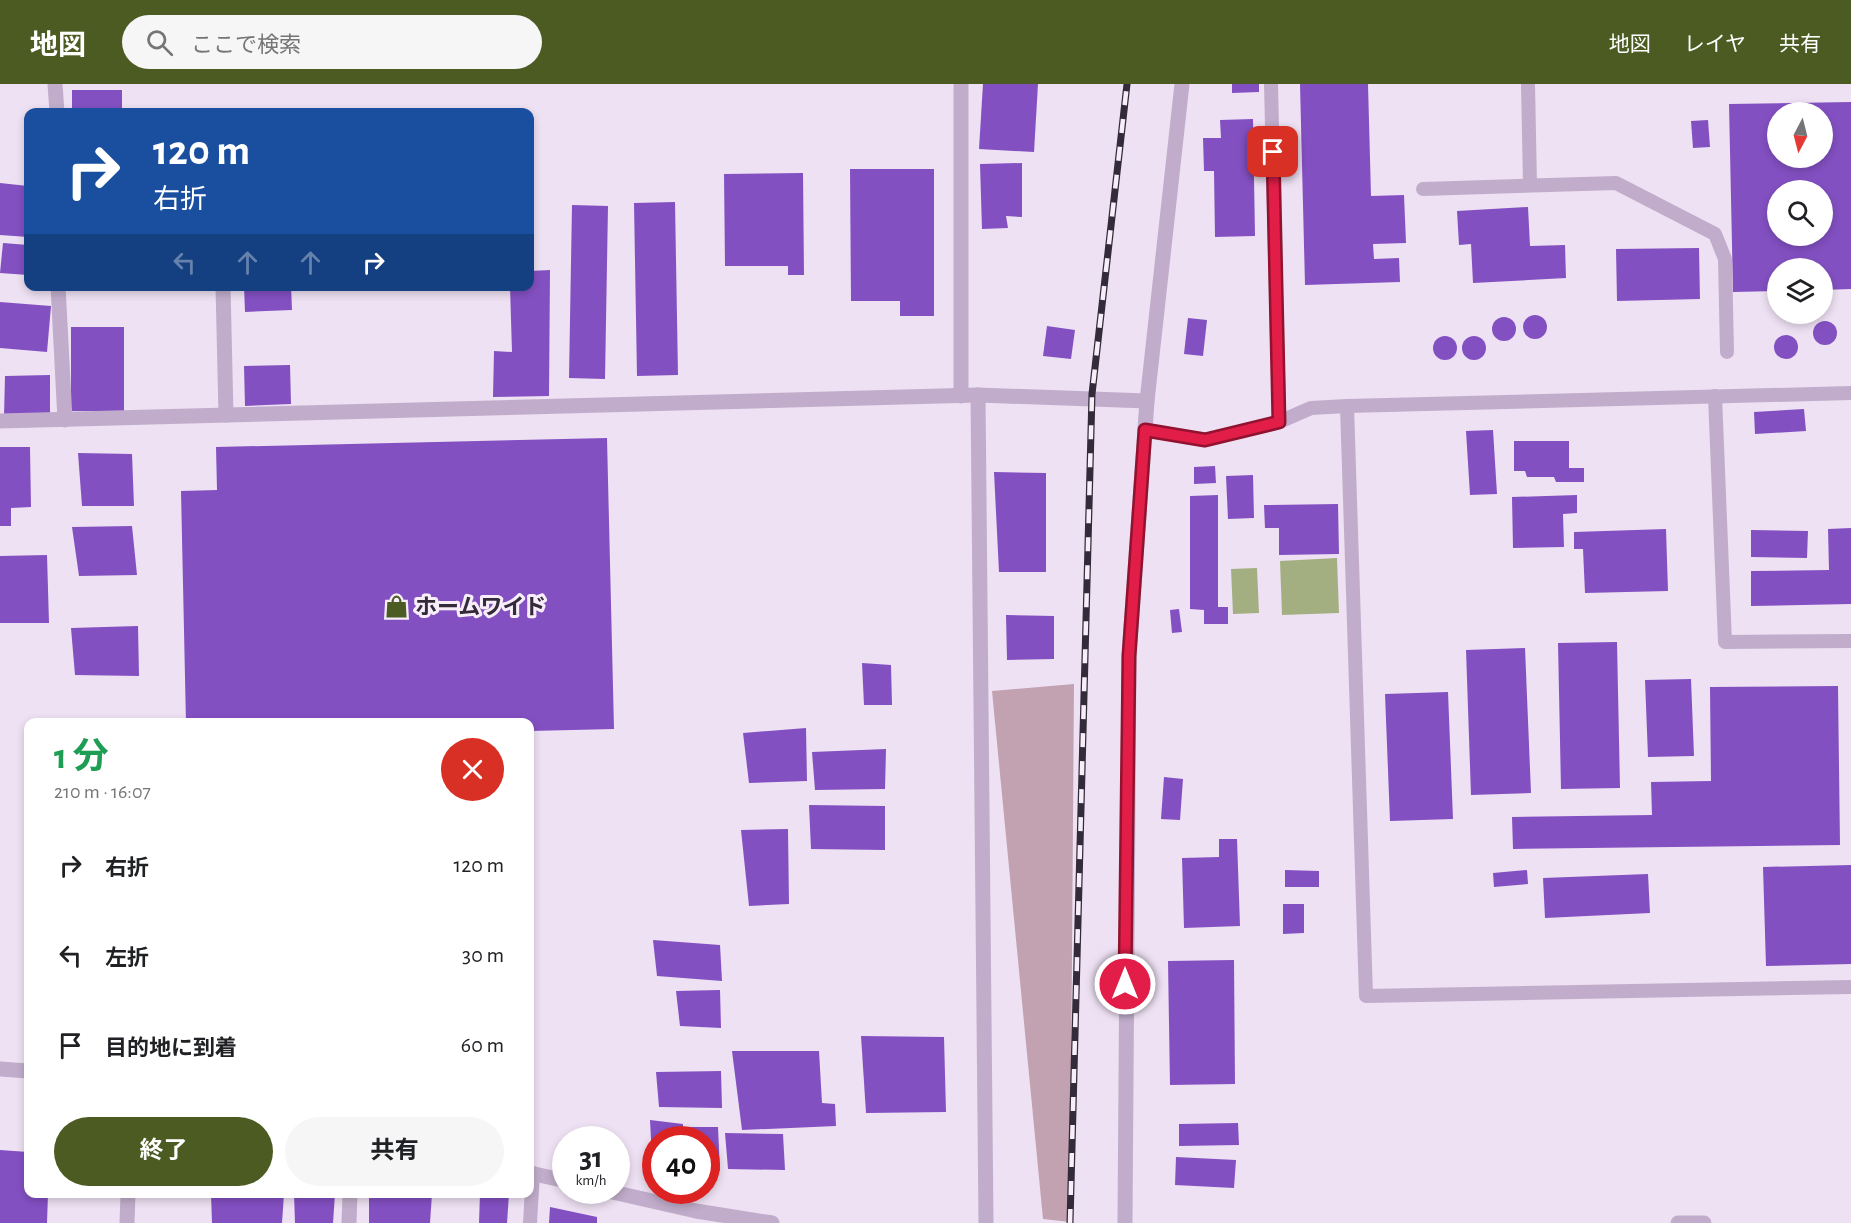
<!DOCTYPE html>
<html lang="ja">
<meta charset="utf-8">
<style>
body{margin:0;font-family:"Alegreya Sans","Noto Sans JP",sans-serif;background:#f6f6f6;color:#202124;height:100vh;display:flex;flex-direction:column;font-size:22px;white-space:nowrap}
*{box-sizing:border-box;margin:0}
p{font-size:20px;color:#757577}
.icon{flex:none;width:33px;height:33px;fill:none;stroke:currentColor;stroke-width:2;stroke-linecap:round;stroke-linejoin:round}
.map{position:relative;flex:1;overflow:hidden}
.side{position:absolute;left:24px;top:634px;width:510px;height:480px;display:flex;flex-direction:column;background:#fff;border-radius:12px;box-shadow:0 3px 9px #0003}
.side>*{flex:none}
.banner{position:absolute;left:24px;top:24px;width:510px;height:183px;border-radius:12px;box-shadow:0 3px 9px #0003;background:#1a4fa0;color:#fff;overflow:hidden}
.needle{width:39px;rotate:187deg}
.tools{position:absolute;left:1767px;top:18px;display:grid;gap:12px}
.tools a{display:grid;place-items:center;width:66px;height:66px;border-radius:50%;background:#fff;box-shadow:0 3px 9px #0003;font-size:30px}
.speed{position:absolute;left:552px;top:1042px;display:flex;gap:12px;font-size:30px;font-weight:700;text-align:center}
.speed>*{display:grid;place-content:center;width:78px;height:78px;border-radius:50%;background:#fff;box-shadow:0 3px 9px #0003;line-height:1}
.speed small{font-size:15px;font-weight:400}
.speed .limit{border:9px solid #d22;background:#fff;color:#111}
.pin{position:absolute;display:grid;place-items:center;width:51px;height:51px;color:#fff;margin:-26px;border-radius:12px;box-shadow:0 3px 9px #0006}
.me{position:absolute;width:66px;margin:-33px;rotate:0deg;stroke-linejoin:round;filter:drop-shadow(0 0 4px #0008)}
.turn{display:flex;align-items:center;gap:21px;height:126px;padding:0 30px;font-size:27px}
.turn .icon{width:78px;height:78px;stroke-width:2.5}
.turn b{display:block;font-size:42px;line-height:51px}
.lanes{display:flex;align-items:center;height:57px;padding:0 30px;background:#0003;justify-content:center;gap:30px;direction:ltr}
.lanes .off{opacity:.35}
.round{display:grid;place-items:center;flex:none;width:63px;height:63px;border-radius:32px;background:#f6f6f6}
.head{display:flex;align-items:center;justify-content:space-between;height:102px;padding:0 30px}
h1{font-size:36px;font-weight:700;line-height:45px;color:#1e9e55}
.primary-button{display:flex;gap:12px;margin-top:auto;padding:12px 30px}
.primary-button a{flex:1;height:69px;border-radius:36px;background:#4b5b22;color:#fff;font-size:24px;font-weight:700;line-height:69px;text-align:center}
.primary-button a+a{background:#f6f6f6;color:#202124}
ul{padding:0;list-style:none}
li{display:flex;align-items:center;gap:18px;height:90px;padding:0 30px}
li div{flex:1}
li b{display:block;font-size:22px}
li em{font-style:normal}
header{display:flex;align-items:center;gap:36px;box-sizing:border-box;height:84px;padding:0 30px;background:#4b5b22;color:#fff}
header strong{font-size:28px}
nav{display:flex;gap:33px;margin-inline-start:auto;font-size:21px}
.search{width:420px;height:54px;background:#f6f6f6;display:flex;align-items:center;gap:15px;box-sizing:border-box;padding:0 21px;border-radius:33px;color:#757577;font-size:22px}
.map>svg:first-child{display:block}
.green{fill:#c2a1b0}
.water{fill:#a4af81}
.building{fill:#8350c2;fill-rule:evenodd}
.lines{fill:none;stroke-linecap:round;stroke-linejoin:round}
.service{stroke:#c1adcb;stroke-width:14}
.minor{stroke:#c1adcb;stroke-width:15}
.tertiary{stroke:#c1adcb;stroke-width:15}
.rail-casing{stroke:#332b3a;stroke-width:7}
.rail{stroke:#f7eefa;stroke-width:4.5;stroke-dasharray:14;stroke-linecap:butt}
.route-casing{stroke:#92132f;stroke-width:15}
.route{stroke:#e11d48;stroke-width:10}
.labels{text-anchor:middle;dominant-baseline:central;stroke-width:6;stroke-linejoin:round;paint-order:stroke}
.poi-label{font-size:22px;font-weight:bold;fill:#332b3a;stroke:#f7eefa;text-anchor:start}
</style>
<header>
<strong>地図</strong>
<div class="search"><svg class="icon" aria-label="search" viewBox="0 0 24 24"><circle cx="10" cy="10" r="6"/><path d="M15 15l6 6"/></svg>ここで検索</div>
<nav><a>地図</a><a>レイヤ</a><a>共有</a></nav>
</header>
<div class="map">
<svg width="1851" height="1139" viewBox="0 0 1851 1139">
<rect width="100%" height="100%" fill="#eee1f3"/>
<path class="green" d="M 1074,600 L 1070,1138 L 1043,1135 L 992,607 Z"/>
<g class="water">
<path d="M 1337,474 L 1339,529 L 1282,531 L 1280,477 Z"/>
<path d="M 1257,484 L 1259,529 L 1233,530 L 1231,485 Z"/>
</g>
<g class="building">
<path d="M 983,0 L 1038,0 L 1034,68 L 979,65 Z"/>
<path d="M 1232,0 L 1259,0 L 1259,8 L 1232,9 Z"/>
<path d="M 1300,0 L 1368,0 L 1371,112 L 1404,111 L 1406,159 L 1373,160 L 1374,175 L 1399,174 L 1400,198 L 1305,201 Z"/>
<rect x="72" y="6" width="50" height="22"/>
<path d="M 1851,18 L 1851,205 L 1822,206 L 1822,184 L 1778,184 L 1778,207 L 1733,208 L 1729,20 ZM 1778,28 L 1822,28 L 1822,74 L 1778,74 ZM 1778,106 L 1822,106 L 1822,152 L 1778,152 Z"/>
<path d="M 1253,35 L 1255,152 L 1215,153 L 1214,87 L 1204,87 L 1203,54 L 1221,54 L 1220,36 Z"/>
<path d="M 1708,36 L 1710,63 L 1693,64 L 1691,37 Z"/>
<path d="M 1022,79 L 1022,133 L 1006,132 L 1008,144 L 982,145 L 980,80 Z"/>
<path d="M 850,85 L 934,85 L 934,232 L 900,232 L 900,217 L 851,217 Z"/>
<path d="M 803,89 L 804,191 L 788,191 L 788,182 L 725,182 L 724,90 Z"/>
<path d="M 0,99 L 28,102 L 28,153 L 0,151 Z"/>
<path d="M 675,118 L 678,291 L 637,292 L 634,119 Z"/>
<path d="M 572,121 L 608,122 L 605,295 L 569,294 Z"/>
<path d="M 1528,123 L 1530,162 L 1565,161 L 1566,194 L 1473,199 L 1471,160 L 1459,161 L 1457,127 Z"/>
<path d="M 3,159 L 28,161 L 28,191 L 0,189 Z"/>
<path d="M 1699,164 L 1700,215 L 1617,217 L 1616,165 Z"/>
<path d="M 550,186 L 549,312 L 493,313 L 494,267 L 512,268 L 510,202 L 530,202 L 530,187 Z"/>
<path d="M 244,202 L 291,202 L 292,226 L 245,228 Z"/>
<path d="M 0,218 L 51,222 L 47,268 L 0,264 Z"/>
<circle cx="1535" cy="243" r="12"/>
<circle cx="1504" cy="245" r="12"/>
<path d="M 1188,234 L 1207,236 L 1203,272 L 1184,270 Z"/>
<circle cx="1825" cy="249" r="12"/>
<path d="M 1047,242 L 1075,246 L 1071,275 L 1043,272 Z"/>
<rect x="71" y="243" width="53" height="84"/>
<circle cx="1786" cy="263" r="12"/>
<circle cx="1474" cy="264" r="12"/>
<circle cx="1445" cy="264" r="12"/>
<path d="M 290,281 L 291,320 L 245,322 L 244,282 Z"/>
<path d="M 50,291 L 50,331 L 4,332 L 5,292 Z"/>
<path d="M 1804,325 L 1806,347 L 1755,350 L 1754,328 Z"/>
<path d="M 1493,346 L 1497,410 L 1470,411 L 1466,347 Z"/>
<path d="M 607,354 L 614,645 L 530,647 L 530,639 L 186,639 L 181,407 L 217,406 L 216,363 Z"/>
<path d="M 1514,357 L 1569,357 L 1569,384 L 1584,384 L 1584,398 L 1556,398 L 1554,393 L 1527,393 L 1525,387 L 1514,387 Z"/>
<path d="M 0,363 L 30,363 L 31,423 L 11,424 L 11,442 L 0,442 Z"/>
<path d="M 78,369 L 132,370 L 134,422 L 82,422 Z"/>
<path d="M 1215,382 L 1216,399 L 1194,400 L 1194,383 Z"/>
<path d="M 994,388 L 1046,389 L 1046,488 L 999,488 Z"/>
<path d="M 1253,391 L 1254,434 L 1228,435 L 1226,392 Z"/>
<path d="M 1218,411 L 1218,523 L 1228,523 L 1228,540 L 1204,540 L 1204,526 L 1190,525 L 1190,412 Z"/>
<path d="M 1577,411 L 1577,429 L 1563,430 L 1564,463 L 1513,464 L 1512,413 Z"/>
<path d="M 1338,420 L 1339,470 L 1279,471 L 1279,444 L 1265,444 L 1264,421 Z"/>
<path d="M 132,442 L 137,491 L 79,492 L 72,443 Z"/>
<path d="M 1851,444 L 1851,520 L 1751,522 L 1751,487 L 1829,486 L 1828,445 Z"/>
<path d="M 1666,445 L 1668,507 L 1585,509 L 1583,465 L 1574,465 L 1574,448 Z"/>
<path d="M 1751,446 L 1808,447 L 1807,474 L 1751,473 Z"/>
<path d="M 47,471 L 49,539 L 0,539 L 0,472 Z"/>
<path d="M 1179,525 L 1182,548 L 1172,549 L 1170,526 Z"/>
<path d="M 1006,531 L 1054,532 L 1054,575 L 1007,576 Z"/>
<path d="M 138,542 L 139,592 L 75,591 L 71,544 Z"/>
<path d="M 1617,558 L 1620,704 L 1561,705 L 1558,559 Z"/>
<path d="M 1525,564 L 1531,709 L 1471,711 L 1466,566 Z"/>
<path d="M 862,579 L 891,581 L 892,621 L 864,621 Z"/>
<path d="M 1691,595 L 1694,672 L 1648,673 L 1645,596 Z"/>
<path d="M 1838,602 L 1840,761 L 1513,765 L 1512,733 L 1652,731 L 1651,698 L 1711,697 L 1710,603 Z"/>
<path d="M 1448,608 L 1453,735 L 1390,737 L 1385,610 Z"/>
<path d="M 806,644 L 807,697 L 749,699 L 743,649 Z"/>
<path d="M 886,665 L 885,705 L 815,706 L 812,668 Z"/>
<path d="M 1164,693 L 1183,695 L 1180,736 L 1161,735 Z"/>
<path d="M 809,721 L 885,722 L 885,766 L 811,765 Z"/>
<path d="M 788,745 L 789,820 L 749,822 L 741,746 Z"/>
<path d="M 1219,755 L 1237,755 L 1240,842 L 1184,844 L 1182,774 L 1219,773 Z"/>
<path d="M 1851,781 L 1851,880 L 1766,882 L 1763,783 Z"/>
<path d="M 1285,786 L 1319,787 L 1319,803 L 1285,803 Z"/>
<path d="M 1527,786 L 1528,800 L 1494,803 L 1493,789 Z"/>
<path d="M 1648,790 L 1650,829 L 1545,834 L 1543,794 Z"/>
<path d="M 1283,820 L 1304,820 L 1304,849 L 1283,850 Z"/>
<path d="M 653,856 L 720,861 L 722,897 L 657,892 Z"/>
<path d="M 1234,876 L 1235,1000 L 1170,1001 L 1168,877 Z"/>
<path d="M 720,906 L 721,944 L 680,942 L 676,907 Z"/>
<path d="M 26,918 L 28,918 L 28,968 L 25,968 Z"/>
<path d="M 861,952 L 944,953 L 946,1028 L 866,1029 Z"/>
<path d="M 732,967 L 819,967 L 822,1019 L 835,1020 L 836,1042 L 742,1046 Z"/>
<path d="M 721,987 L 722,1024 L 659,1023 L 656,988 Z"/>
<path d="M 650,1036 L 683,1040 L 683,1056 L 656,1056 L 656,1093 L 653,1093 Z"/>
<path d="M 1238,1039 L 1239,1061 L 1179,1062 L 1179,1040 Z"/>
<path d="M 689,1043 L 718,1043 L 720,1087 L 706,1088 L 706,1056 L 691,1056 Z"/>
<path d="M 725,1049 L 783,1050 L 785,1086 L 728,1085 Z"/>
<path d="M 0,1066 L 28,1068 L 28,1110 L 48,1110 L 47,1139 L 0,1139 Z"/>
<path d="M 1176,1073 L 1236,1076 L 1234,1104 L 1175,1101 Z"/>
<path d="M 211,1110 L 284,1110 L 282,1139 L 212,1139 Z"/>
<path d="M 294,1110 L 335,1110 L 333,1139 L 295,1139 Z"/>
<path d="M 369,1110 L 432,1110 L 430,1139 L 369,1139 Z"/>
<path d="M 480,1110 L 509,1110 L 507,1139 L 479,1139 Z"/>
<path d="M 550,1123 L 597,1133 L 597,1139 L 549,1139 Z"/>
</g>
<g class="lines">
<g class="service">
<path d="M 1271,0 L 1279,338"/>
<path d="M 1528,0 L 1530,101"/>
<path d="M 1423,105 L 1616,99 L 1715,150 L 1725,175 L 1727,268"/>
<path d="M 1715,312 L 1725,558 L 1851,557"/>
<path d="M 1347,322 L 1366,912 L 1851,903"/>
<path d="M 1145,346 L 1205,356 L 1279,338 L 1311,324 L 1347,322 L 1851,309"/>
<path d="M 530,1139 L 533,1089"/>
</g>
<g class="minor">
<path d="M 55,0 L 57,28"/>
<path d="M 961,0 L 961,312"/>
<path d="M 58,202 L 65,336"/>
<path d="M 223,202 L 226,331"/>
<path d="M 978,311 L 986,1139"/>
<path d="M 0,337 L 978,311 L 1147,317"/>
<path d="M 349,1139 L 350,1110"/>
</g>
<g class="tertiary">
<path d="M 0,985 L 28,987"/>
<path d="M 530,1089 L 566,1097"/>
<path d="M 608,1107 L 696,1127 L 772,1139"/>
<path d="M 127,1139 L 128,1110"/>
<path d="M 1125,1139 L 1129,572 L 1147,317 L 1182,0"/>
<path d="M 1678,1139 L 1704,1139"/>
</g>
<defs>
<path id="rail" d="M 1070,1139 L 1092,310 L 1127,0"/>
</defs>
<use href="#rail" class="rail-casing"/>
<use href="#rail" class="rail"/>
</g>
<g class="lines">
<defs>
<path id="route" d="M 1125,900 L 1129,572 L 1145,346 L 1205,356 L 1279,338 L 1273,68"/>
</defs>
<use href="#route" class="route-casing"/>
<use href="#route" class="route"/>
</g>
<defs>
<symbol id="shop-bare" viewBox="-9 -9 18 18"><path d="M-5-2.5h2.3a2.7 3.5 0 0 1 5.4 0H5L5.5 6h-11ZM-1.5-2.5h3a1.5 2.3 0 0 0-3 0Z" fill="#4b5b22" stroke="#f7eefa" stroke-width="2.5" paint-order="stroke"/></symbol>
</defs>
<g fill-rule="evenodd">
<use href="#shop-bare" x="380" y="506" width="33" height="33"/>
</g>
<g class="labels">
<g class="poi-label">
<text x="415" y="523">ホームワイド</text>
</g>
</g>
</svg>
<div class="tools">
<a><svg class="needle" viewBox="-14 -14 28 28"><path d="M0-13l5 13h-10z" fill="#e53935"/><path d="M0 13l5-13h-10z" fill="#757577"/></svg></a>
<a><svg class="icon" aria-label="search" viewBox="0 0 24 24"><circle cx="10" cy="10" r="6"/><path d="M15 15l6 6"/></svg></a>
<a><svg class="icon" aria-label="layers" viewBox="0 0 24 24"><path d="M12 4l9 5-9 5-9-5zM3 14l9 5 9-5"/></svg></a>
</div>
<div class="speed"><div>31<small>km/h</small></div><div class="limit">40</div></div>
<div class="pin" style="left:1273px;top:68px;background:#d93025"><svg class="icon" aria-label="arrive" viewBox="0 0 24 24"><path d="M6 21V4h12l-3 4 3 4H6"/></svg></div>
<svg class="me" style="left:1125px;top:900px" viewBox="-20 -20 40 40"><circle r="17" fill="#e11d48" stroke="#fff" stroke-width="3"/><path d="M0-11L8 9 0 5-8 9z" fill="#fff"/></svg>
<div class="banner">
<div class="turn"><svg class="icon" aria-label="right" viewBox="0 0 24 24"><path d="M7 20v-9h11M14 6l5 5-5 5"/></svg><div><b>120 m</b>右折</div></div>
<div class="lanes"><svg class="icon off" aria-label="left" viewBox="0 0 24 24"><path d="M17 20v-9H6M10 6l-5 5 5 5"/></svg><svg class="icon off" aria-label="ahead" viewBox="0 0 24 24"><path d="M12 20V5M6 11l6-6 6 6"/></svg><svg class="icon off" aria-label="ahead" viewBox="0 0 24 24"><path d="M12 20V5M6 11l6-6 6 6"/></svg><svg class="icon" aria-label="right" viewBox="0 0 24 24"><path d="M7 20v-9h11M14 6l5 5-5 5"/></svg></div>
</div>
<section class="side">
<div class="head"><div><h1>1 分</h1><p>210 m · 16:07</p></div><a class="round" style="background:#d93025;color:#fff"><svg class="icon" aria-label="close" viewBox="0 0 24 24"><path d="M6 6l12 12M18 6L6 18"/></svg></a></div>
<ul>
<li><svg class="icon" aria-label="right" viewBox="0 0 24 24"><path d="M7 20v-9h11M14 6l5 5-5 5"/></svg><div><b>右折</b></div><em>120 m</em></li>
<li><svg class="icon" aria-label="left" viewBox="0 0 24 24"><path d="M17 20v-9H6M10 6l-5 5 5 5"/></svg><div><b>左折</b></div><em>30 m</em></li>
<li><svg class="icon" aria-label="arrive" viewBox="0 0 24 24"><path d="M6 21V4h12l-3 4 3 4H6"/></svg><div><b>目的地に到着</b></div><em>60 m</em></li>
</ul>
<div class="primary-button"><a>終了</a><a>共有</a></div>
</section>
</div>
